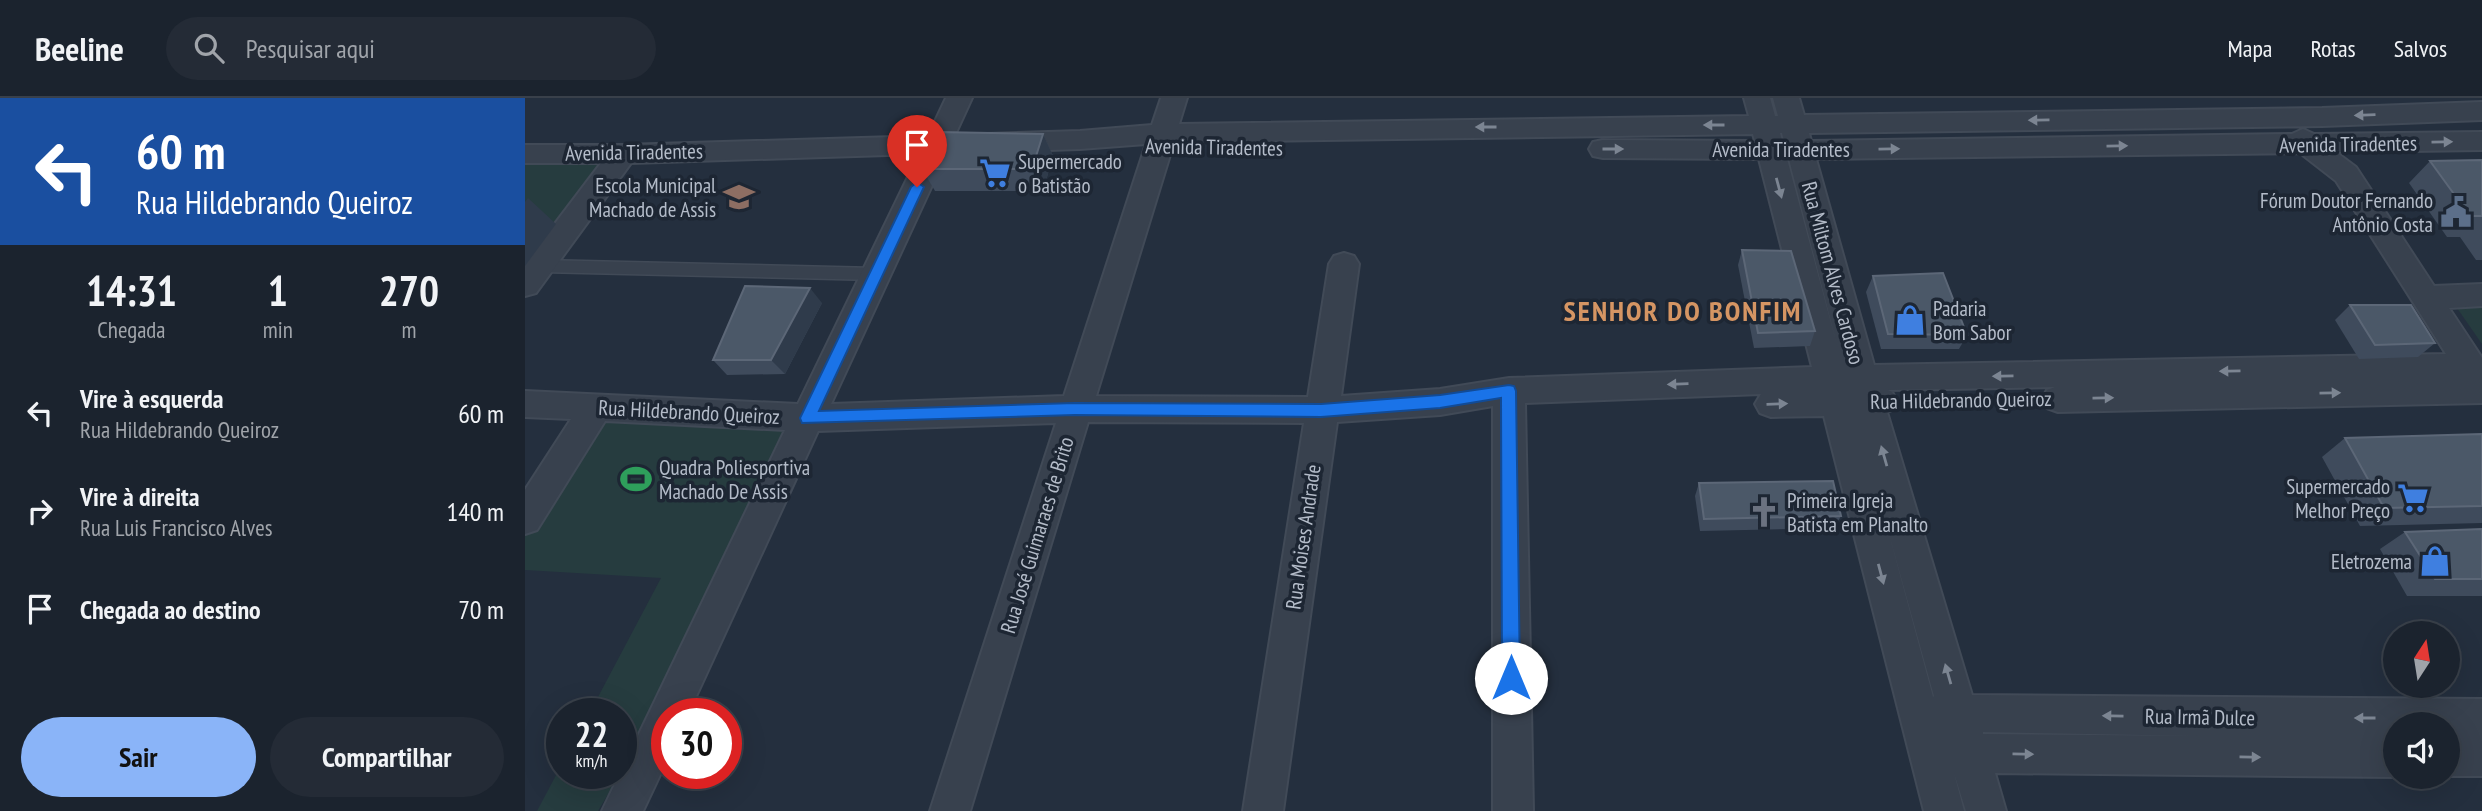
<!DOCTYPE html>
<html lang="pt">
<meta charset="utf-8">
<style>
body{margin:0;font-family:"PT Sans Narrow",sans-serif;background:#242b36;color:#f1f3f6;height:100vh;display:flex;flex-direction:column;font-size:26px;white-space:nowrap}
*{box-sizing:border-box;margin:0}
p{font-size:23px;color:#a0a4aa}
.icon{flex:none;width:38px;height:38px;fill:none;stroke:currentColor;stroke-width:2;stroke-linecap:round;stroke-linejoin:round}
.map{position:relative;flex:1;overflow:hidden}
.sheet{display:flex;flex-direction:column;background:#1b232e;width:525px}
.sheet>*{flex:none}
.guide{background:#1a4fa0;color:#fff;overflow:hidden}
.needle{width:46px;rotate:12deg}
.fabs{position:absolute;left:1858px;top:523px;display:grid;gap:14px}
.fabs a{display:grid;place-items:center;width:77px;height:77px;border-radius:50%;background:#1b232e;box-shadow:0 7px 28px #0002,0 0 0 2px #39404a;font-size:35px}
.speed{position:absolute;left:21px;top:600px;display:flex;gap:14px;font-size:35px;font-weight:700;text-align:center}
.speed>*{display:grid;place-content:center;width:91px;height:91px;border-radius:50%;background:#1b232e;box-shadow:0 7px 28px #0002,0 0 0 2px #39404a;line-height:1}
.speed small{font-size:18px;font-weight:400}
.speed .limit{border:10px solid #d22;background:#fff;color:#111}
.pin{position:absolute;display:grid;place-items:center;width:60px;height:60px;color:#fff;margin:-72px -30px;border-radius:50% 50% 50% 0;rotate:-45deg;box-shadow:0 0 7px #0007}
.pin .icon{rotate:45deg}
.me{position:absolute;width:77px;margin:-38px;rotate:0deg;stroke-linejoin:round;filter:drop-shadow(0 0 5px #0008)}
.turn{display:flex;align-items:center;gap:24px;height:147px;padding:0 21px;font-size:32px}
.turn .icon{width:91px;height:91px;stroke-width:2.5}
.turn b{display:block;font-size:49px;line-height:60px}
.eta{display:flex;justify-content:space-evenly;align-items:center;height:119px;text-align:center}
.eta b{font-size:42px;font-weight:800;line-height:49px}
.primary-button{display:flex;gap:14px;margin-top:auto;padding:14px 21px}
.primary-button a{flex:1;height:80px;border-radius:42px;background:#8ab4f8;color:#111;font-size:28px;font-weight:800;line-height:80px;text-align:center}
.primary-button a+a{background:#242b36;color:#f1f3f6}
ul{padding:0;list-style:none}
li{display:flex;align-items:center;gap:21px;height:98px;padding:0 21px}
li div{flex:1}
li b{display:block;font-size:26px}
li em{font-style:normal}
header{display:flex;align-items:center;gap:42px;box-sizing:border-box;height:98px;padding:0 35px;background:#1b232e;border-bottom:2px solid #39404a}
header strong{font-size:33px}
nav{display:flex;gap:38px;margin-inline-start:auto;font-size:24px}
.search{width:490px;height:63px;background:#242b36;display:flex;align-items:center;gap:18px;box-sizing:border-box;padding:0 24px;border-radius:38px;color:#a0a4aa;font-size:26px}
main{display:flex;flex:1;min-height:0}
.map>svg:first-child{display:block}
.green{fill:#263c3f}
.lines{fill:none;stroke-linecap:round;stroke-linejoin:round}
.service-casing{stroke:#414a57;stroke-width:3}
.minor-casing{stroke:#414a57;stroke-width:4}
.service{fill:#38414e;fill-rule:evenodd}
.minor{fill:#38414e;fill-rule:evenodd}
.wall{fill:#3f4b5c}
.shaded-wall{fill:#2f3b4b}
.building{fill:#4b5868;stroke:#5c6777;stroke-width:2}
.oneway{fill:#7c8592}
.route{fill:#1a73e8;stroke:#114b97;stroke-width:2}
.labels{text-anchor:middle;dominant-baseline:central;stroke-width:7;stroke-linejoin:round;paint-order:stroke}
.street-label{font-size:21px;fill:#b4bcc9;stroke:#1d2633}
.poi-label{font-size:21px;fill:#b4bcc9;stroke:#1d2633;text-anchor:start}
.district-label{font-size:28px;font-weight:bold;letter-spacing:2px;fill:#d59563;stroke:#1d2633}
</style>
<header>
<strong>Beeline</strong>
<div class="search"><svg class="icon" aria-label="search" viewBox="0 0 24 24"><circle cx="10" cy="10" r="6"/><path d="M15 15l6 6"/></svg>Pesquisar aqui</div>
<nav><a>Mapa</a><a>Rotas</a><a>Salvos</a></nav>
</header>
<main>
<section class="sheet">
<div class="guide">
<div class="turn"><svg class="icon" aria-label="left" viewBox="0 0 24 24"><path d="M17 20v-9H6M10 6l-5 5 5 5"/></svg><div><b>60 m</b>Rua Hildebrando Queiroz</div></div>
</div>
<div class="eta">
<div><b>14:31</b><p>Chegada</p></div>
<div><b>1</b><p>min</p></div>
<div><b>270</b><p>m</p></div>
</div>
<ul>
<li><svg class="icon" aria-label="left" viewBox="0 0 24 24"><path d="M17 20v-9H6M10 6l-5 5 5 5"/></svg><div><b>Vire à esquerda</b><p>Rua Hildebrando Queiroz</p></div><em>60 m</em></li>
<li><svg class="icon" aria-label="right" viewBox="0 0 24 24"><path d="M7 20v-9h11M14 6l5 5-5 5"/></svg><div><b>Vire à direita</b><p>Rua Luis Francisco Alves</p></div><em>140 m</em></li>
<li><svg class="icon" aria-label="arrive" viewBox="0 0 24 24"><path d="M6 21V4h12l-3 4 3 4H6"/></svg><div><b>Chegada ao destino</b></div><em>70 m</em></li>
</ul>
<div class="primary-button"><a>Sair</a><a>Compartilhar</a></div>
</section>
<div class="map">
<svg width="1957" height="713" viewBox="0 0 1957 713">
<rect width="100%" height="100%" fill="#242f3e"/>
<g class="green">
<path d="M 0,56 L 100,57 L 31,126 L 0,125 Z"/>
<path d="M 1957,209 L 1957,246 L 1932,210 Z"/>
<path d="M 79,310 L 267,328 L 96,673 L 96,616 L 64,616 L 136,480 L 0,472 L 0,438 Z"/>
<path d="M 37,666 L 37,676 L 95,676 L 73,713 L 12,713 Z"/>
</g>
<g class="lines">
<defs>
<path id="service" d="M 16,162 L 351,170 L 359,176 L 351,182 L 16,174 L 8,168 Z"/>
<path id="minor" d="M 421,0 L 447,0 L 430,37 L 555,33 L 627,27 L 636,0 L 662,0 L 654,26 L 1224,18 L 1219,0 L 1245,0 L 1250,18 L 1253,18 L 1248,0 L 1274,0 L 1279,17 L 1797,10 L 1957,4 L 1957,22 L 1797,28 L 1284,35 L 1286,43 L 1767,36 L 1778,31 L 1789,36 L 1957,34 L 1957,52 L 1811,54 L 1831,69 L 1909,188 L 1957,186 L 1957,208 L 1924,210 L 1957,260 L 1957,305 L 1533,314 L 1522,310 L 1517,301 L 1522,292 L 1530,289 L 1363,292 L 1367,294 L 1372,303 L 1367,312 L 1362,314 L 1447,597 L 1957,601 L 1957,678 L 1923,678 L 1923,626 L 1871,626 L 1871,639 L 1801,639 L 1871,639 L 1871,679 L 1470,675 L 1481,713 L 1441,713 L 1429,675 L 1439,713 L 1399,713 L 1299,318 L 1246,319 L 1235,315 L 1230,306 L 1236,296 L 1000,305 L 1008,713 L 968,713 L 968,308 L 915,317 L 812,324 L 758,713 L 718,713 L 779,325 L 563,324 L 445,713 L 405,713 L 531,325 L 293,333 L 163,616 L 142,616 L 142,662 L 118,713 L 77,713 L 260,332 L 80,323 L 12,432 L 0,436 L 0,392 L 46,321 L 0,319 L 0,293 L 273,306 L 394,56 L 106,65 L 11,195 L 0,198 L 0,165 L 76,65 L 0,65 L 0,47 L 98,47 L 403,38 ZM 1255,35 L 1257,35 L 1259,43 L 1257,43 ZM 1228,36 L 1230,43 L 1078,42 L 1068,44 L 1064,51 L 1068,58 L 1078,60 L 1234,61 L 1287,269 L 984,280 L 915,291 L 816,298 L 834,166 L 829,158 L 819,155 L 809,158 L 804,166 L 783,299 L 571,298 L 649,44 ZM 621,46 L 539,298 L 306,306 L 422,55 L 555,51 ZM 1775,55 L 1811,83 L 1921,256 L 1349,267 L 1291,61 ZM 1262,61 L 1264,61 L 1313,251 ZM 1361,425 L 1409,598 L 1408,599 ZM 1458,634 L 1677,638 L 1458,636 Z"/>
</defs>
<use href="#service" class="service-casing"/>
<use href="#minor" class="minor-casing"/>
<use href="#service" class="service"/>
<use href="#minor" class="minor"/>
</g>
<g class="wall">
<path d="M 518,36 L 528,58 L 518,93 L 410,93 L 397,71 Z"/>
<path d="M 1957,62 L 1957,162 L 1951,162 L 1935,139 L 1922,139 L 1884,85 L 1905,63 Z"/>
<path d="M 1217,152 L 1290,233 L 1285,248 L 1229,250 L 1213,167 Z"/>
<path d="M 1348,178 L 1442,237 L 1434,251 L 1356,251 L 1341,194 Z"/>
<path d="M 297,205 L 260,276 L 202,277 L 188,262 Z"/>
<path d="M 1825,207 L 1910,245 L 1893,259 L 1834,261 L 1810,222 Z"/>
<path d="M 1957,336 L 1957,425 L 1835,428 L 1797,359 L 1820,340 Z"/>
<path d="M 1174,385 L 1316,418 L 1309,430 L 1175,433 L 1170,398 Z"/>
<path d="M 1957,431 L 1957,498 L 1882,498 L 1855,451 L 1880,434 Z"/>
</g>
<g class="shaded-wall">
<path d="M 518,36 L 528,58 L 518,93 L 507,71 Z"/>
<path d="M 3,100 L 31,126 L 0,168 L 0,104 Z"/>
<path d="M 285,190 L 297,205 L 260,276 L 246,262 Z"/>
</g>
<g class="building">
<path d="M 413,34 L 518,36 L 507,71 L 397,71 Z"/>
<path d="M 1957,62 L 1957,118 L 1945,118 L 1905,63 Z"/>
<path d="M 1217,152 L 1266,153 L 1290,233 L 1233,235 Z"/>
<path d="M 1418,175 L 1442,237 L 1363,236 L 1348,178 Z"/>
<path d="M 220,188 L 285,190 L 246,262 L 188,262 Z"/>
<path d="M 1825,207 L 1886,207 L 1910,245 L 1850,247 Z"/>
<path d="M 1957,336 L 1957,408 L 1859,410 L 1820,340 Z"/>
<path d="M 1308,383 L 1316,418 L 1179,421 L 1174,385 Z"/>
<path d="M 1957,431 L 1957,481 L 1910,481 L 1880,434 Z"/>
</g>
<defs><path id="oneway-solid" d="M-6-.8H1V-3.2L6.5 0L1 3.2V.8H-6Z" transform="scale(1.75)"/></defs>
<g class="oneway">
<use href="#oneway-solid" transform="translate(1840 17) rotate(178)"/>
<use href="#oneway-solid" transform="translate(1514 22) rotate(179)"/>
<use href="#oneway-solid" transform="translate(1189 27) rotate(180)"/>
<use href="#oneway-solid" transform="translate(961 29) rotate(180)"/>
<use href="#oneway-solid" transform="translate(1917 44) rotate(-1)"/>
<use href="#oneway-solid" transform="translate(1592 48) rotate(-1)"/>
<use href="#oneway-solid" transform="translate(1088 51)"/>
<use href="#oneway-solid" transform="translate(1364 51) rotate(-1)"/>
<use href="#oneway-solid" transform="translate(1254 90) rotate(75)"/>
<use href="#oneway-solid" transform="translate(1705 273) rotate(179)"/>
<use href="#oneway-solid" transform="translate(1478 278) rotate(179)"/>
<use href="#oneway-solid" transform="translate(1153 286) rotate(178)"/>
<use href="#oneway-solid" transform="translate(1805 295) rotate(-1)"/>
<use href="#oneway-solid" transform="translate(1578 300) rotate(-1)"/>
<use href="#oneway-solid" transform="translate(1252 306) rotate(-2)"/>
<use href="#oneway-solid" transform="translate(1359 358) rotate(-106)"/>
<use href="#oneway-solid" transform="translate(1356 476) rotate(75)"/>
<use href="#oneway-solid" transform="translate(1423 576) rotate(-106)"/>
<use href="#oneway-solid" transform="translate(1588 618) rotate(-179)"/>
<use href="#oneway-solid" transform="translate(1840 620) rotate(180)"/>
<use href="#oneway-solid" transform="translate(1498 656) rotate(1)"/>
<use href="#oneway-solid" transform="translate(1725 659) rotate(1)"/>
</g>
<path class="route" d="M 392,84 L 399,89 L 294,313 L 550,305 L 796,306 L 915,297 L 984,287 L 989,288 L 991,293 L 995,580 L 993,586 L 986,589 L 980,586 L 977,580 L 976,300 L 915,310 L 796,319 L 550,317 L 277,325 L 275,320 L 386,89 Z"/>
<defs>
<symbol id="supermarket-bare" viewBox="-9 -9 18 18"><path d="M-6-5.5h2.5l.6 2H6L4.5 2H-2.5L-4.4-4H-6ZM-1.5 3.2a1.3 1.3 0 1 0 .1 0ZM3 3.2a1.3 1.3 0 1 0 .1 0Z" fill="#3f7fe0" stroke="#1d2633" stroke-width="2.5" paint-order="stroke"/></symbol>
<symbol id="school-bare" viewBox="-9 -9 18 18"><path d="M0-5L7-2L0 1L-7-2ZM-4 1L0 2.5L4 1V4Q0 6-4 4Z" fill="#8d6e63" stroke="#1d2633" stroke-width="2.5" paint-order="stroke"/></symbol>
<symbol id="civic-bare" viewBox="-9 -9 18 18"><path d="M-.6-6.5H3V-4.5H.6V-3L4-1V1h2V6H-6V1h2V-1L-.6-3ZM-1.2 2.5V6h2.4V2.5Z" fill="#5c6f8a" stroke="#1d2633" stroke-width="2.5" paint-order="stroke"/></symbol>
<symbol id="shop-bare" viewBox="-9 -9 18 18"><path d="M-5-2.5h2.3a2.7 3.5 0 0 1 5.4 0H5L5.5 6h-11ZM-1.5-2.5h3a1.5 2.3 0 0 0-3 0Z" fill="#3f7fe0" stroke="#1d2633" stroke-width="2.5" paint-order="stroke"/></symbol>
<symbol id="stadium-bare" viewBox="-9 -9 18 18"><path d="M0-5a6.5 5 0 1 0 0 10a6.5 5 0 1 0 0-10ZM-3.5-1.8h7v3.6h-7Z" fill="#2e9e5b" stroke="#1d2633" stroke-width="2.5" paint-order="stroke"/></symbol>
<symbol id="church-bare" viewBox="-9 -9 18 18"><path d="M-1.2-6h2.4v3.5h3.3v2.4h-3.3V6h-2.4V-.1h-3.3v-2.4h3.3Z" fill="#6b7280" stroke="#1d2633" stroke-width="2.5" paint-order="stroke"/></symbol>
</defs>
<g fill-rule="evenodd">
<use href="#supermarket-bare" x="448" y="53" width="44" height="44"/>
<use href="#school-bare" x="192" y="77" width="44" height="44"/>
<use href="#civic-bare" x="1909" y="92" width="44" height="44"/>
<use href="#shop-bare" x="1363" y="200" width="44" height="44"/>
<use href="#stadium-bare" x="89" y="359" width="44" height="44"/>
<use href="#supermarket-bare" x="1866" y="378" width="44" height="44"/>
<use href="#church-bare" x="1217" y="392" width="44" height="44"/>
<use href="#shop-bare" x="1888" y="441" width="44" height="44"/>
</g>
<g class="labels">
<g class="street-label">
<text transform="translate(1823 46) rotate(-1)">Avenida Tiradentes</text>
<text transform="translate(689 49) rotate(1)">Avenida Tiradentes</text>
<text x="1256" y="51">Avenida Tiradentes</text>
<text transform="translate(109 54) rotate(-1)">Avenida Tiradentes</text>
<text transform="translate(1308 175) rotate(75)">Rua Miltom Alves Cardoso</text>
<text transform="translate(1436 302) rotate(-1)">Rua Hildebrando Queiroz</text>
<text transform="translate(164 314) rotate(3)">Rua Hildebrando Queiroz</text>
<text transform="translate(512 437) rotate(-73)">Rua José Guimaraes de Brito</text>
<text transform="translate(778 439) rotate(-82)">Rua Moises Andrade</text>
<text transform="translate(1675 619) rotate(1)">Rua Irmã Dulce</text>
</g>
<g class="poi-label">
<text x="493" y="63">Supermercado<tspan x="493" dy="24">o Batistão</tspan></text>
<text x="191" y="87" text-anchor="end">Escola Municipal<tspan x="191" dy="24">Machado de Assis</tspan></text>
<text x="1908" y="102" text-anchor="end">Fórum Doutor Fernando<tspan x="1908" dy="24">Antônio Costa</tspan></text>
<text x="1408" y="210">Padaria<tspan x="1408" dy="24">Bom Sabor</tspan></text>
<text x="134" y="369">Quadra Poliesportiva<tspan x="134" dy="24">Machado De Assis</tspan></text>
<text x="1865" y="388" text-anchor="end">Supermercado<tspan x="1865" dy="24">Melhor Preço</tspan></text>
<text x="1262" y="402">Primeira Igreja<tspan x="1262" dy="24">Batista em Planalto</tspan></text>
<text x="1887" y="463" text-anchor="end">Eletrozema</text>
</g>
<g class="district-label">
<text x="1158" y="212">SENHOR DO BONFIM</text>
</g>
</g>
</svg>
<div class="fabs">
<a><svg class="needle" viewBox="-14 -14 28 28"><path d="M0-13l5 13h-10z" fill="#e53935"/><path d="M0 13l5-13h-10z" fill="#a0a4aa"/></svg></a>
<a><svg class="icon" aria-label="sound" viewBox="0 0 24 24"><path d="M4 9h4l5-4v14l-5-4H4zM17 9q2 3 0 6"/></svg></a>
</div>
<div class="speed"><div>22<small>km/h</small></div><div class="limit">30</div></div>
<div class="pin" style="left:392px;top:89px;background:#d93025"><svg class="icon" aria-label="arrive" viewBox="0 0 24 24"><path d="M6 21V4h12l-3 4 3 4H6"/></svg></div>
<svg class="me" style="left:986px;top:580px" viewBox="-20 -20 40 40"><circle r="19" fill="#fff"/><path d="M0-13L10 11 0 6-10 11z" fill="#1a73e8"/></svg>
</div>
</main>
